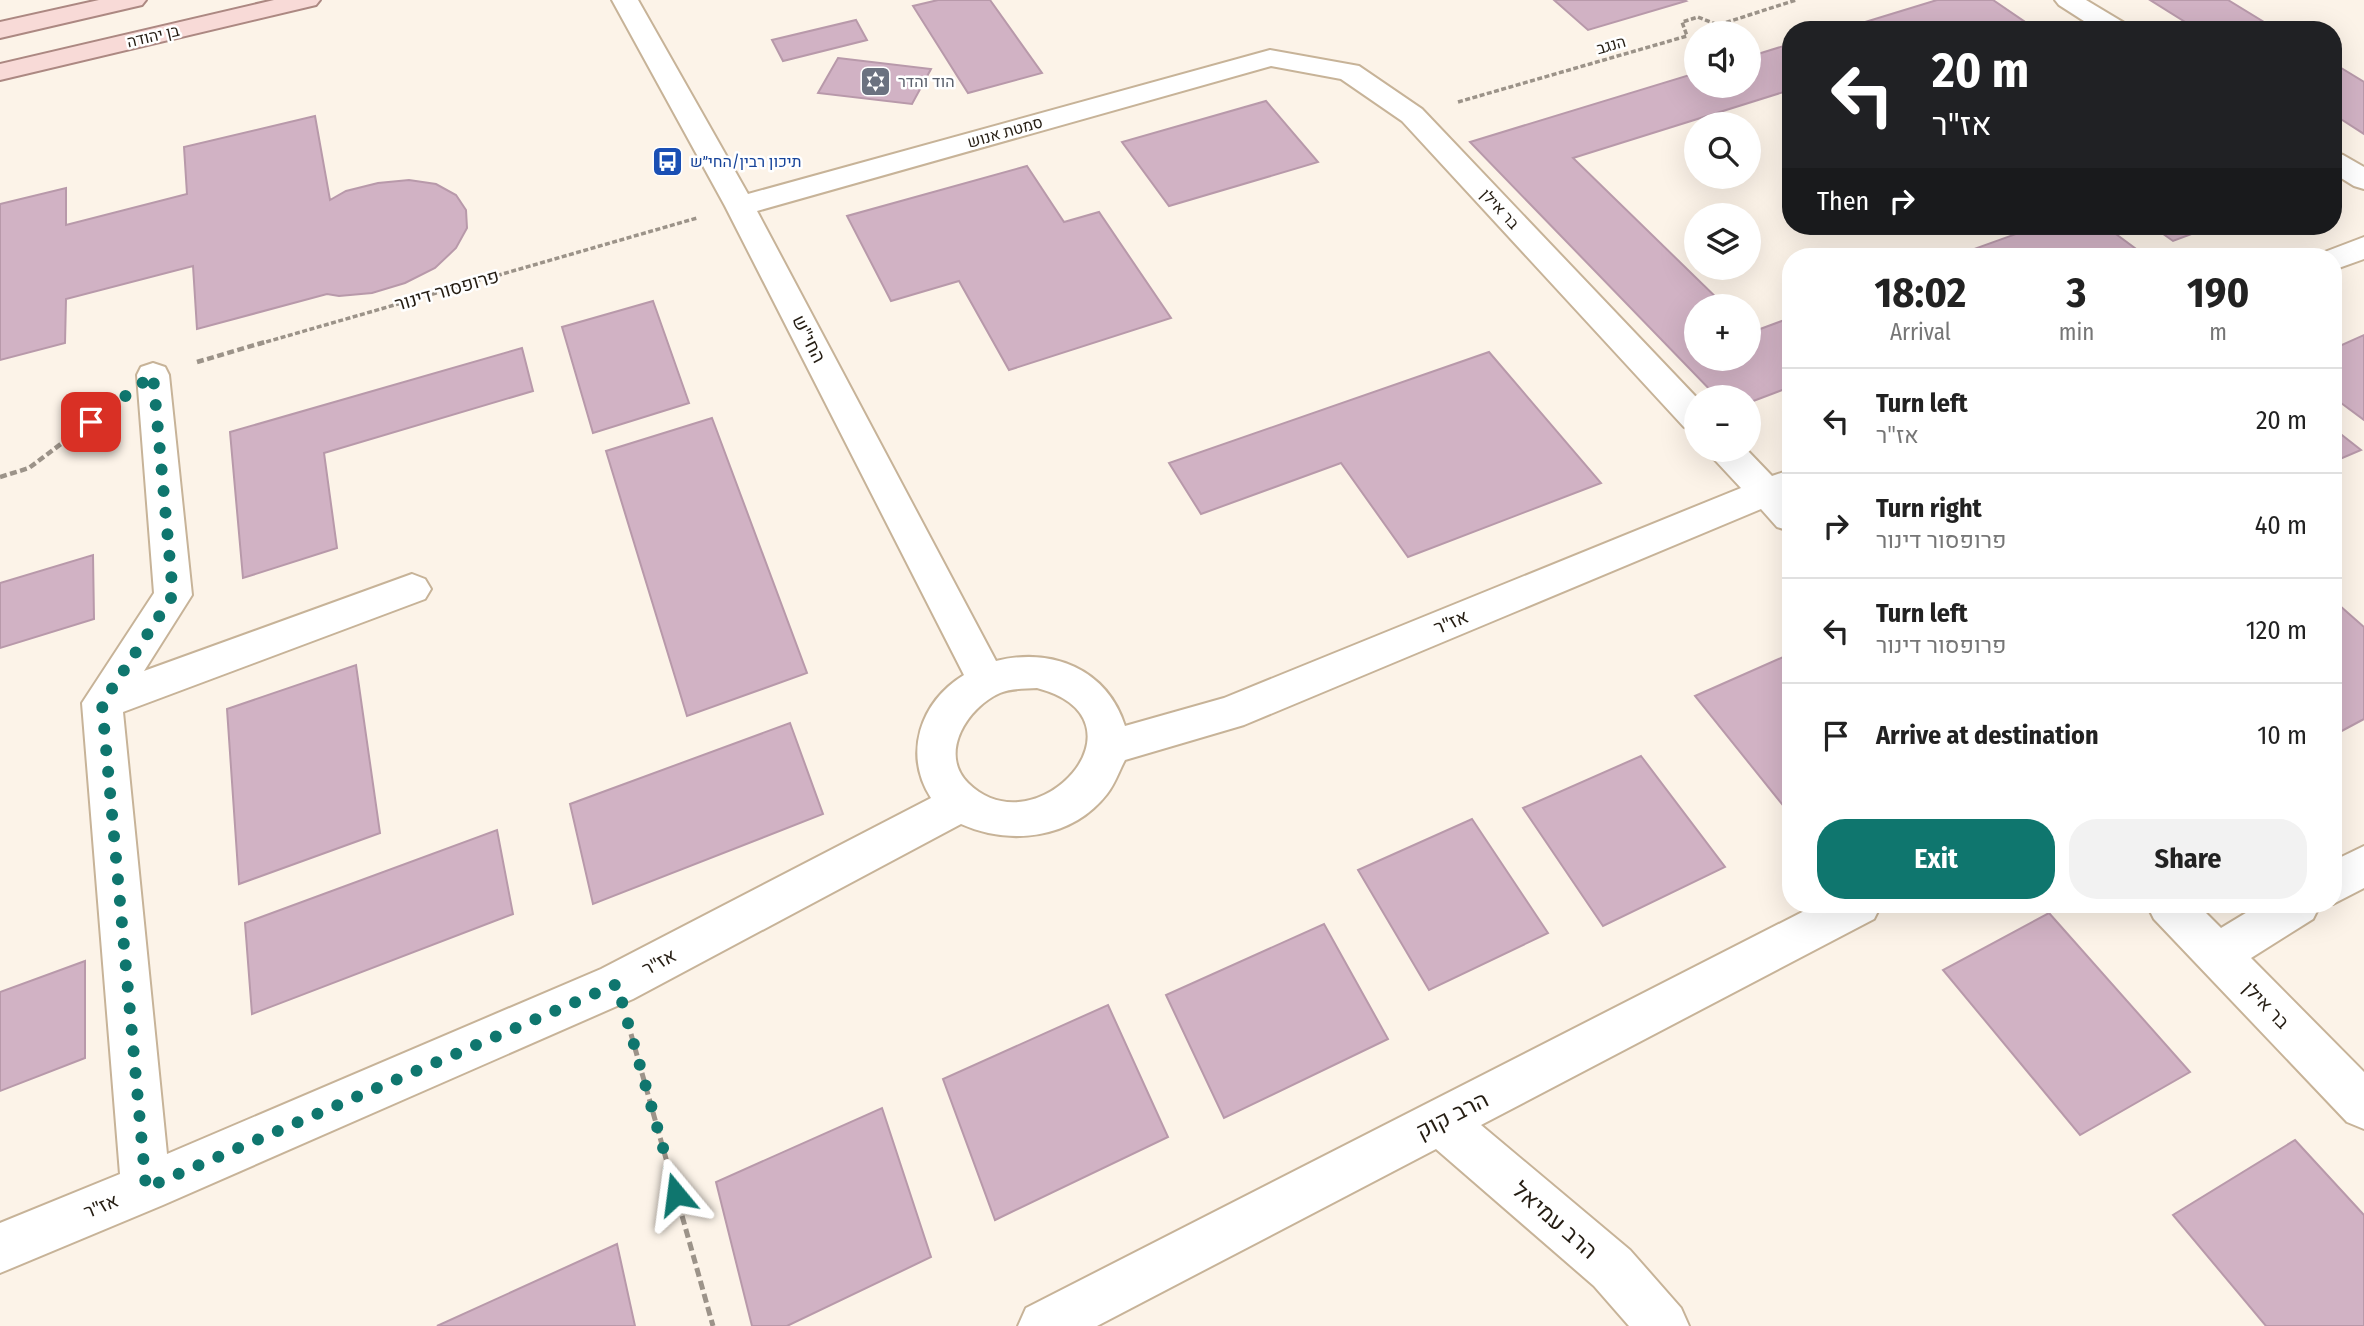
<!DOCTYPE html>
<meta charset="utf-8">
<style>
body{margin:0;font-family:"Fira Sans Condensed",Heebo,sans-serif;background:#f2f2f2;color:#222;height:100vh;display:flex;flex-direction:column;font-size:26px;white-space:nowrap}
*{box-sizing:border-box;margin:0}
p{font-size:23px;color:#767676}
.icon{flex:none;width:38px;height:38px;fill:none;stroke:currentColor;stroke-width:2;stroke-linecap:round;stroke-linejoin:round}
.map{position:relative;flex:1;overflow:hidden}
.sheet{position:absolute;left:1782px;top:248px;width:560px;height:665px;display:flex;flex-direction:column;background:#fff;border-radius:28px;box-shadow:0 7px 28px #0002}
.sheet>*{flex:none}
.guide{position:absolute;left:1782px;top:21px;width:560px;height:214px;border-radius:28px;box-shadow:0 7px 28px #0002;background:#202124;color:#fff;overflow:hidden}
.fabs{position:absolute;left:1684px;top:21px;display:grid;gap:14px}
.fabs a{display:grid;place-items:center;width:77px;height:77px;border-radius:50%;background:#fff;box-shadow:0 7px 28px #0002;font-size:35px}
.pin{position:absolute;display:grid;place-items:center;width:60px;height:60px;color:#fff;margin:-30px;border-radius:14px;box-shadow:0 4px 10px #0006}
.me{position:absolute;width:77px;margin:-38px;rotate:344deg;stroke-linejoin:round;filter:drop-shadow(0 0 5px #0008)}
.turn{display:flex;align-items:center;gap:24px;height:147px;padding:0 35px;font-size:32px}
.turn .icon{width:91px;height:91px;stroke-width:2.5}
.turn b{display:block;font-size:49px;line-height:60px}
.then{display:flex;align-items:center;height:66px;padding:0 35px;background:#0003;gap:14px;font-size:26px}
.eta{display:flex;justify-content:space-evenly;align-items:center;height:119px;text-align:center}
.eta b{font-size:42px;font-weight:700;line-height:49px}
.cta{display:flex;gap:14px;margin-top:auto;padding:14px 35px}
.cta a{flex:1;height:80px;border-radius:28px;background:#0f766e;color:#fff;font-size:28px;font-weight:700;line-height:80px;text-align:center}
.cta a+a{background:#f2f2f2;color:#222}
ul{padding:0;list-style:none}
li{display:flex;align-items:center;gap:21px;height:105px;padding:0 35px;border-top:2px solid #e0e0e0}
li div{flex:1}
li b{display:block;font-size:26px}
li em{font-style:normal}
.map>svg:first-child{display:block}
.building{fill:#d1b2c4;stroke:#b899aa;stroke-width:2}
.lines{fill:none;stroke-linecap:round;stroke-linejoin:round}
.minor-casing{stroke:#c7b398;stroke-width:4}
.major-casing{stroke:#ac8882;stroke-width:4}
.path-far2{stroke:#9c9389;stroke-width:3.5;stroke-dasharray:5 2.5;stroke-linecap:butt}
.path-far1{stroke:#9c9389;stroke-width:4.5;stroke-dasharray:7 3.5;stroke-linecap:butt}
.path{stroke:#9c9389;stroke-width:5;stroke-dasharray:9 4.5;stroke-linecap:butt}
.minor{fill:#fff;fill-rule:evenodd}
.major{fill:#f8dad7;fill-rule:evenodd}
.route{stroke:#0f766e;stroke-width:12;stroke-dasharray:0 21.6}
.labels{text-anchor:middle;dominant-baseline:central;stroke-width:5;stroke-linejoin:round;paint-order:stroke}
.far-street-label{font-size:16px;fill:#251d13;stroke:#fff}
.far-worship-label{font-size:16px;fill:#5b616d;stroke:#fff;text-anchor:start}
.far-transit-label{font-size:16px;fill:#164399;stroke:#fff;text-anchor:start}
.street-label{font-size:19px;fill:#251d13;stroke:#fff}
.near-street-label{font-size:23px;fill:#251d13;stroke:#fff}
</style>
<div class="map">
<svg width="2364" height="1326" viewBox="0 0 2364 1326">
<rect width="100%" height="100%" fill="#fcf3e8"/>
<g class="building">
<path d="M 938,0 L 990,0 L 1042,73 L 968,93 L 913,6 Z"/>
<path d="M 1554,0 L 1684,0 L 1686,1 L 1588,30 Z"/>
<path d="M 1937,0 L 1993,0 L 2037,30 L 1839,30 Z"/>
<path d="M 2150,0 L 2228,0 L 2277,30 L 2198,30 Z"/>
<path d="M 856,20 L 867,40 L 783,61 L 772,40 Z"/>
<path d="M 1790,44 L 1790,90 L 1573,158 L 1725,306 L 1696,306 L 1696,359 L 1748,359 L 1748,328 L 1752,332 L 1790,318 L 1790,387 L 1748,403 L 1748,397 L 1717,397 L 1470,142 L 1696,73 L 1696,86 L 1748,86 L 1748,57 Z"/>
<path d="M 838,58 L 931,69 L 912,104 L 818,93 Z"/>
<path d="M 2333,63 L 2364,82 L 2364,134 L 2333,114 Z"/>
<path d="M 1266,101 L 1318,162 L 1169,206 L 1122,142 Z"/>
<path d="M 315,116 L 330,200 L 346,191 L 378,183 L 409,180 L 436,184 L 456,195 L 466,210 L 467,228 L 456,248 L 435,268 L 405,283 L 372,293 L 339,296 L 327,294 L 197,329 L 193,266 L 66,299 L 65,343 L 0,360 L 0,204 L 66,188 L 66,225 L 187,194 L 184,147 Z"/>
<path d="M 1027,166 L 1064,222 L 1099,212 L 1171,318 L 1009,370 L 959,281 L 891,301 L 847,216 Z"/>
<path d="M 2038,226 L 2105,226 L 2147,257 L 1952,257 Z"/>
<path d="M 2152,226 L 2213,226 L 2173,241 Z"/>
<path d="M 653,301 L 689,403 L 593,433 L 562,327 Z"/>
<path d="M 2364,335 L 2364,420 L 2333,397 L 2333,349 Z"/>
<path d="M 522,348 L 533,391 L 324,453 L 337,548 L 243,578 L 230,432 Z"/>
<path d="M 1489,352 L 1601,483 L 1408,557 L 1341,463 L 1201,514 L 1169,463 Z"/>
<path d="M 712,418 L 807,673 L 687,716 L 606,451 Z"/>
<path d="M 2333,428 L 2361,450 L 2333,462 Z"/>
<path d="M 93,555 L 94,619 L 0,648 L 0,583 Z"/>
<path d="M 2339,605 L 2364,627 L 2364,719 L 2338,733 L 2333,729 L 2333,608 Z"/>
<path d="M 1790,654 L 1790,814 L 1695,696 Z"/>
<path d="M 356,665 L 380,833 L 239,884 L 227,709 Z"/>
<path d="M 790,723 L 823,814 L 593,904 L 570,804 Z"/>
<path d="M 1641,756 L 1725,867 L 1603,926 L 1523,808 Z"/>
<path d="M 1472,819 L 1548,933 L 1429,990 L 1358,870 Z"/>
<path d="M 497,830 L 513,914 L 252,1014 L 245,923 Z"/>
<path d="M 2049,913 L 2190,1072 L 2080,1135 L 1943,970 Z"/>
<path d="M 1324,924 L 1388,1039 L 1224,1118 L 1166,995 Z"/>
<path d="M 85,961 L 85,1058 L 0,1091 L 0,992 Z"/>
<path d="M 1108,1005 L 1168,1137 L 995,1220 L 943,1079 Z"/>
<path d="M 882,1108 L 931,1257 L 787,1326 L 752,1326 L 716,1182 Z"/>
<path d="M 2295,1140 L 2364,1215 L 2364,1326 L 2266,1326 L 2173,1215 Z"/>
<path d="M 617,1244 L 635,1326 L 437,1326 Z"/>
</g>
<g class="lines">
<defs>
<g id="minor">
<path d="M 612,0 L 638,0 L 748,194 L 1270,50 L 1359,66 L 1422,109 L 1696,397 L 1696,430 L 1684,427 L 1402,121 L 1341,79 L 1271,66 L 757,211 L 996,661 C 1052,647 1107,669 1125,726 L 1224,698 L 1741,488 L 1714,459 L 1709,450 L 1747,450 L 1772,476 L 1790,470 L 1790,531 L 1777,527 L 1761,509 L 1244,725 L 1125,760 C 1119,771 1115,784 1107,794 C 1072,839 1010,846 961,824 L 633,999 L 163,1205 L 0,1273 L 0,1223 L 120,1174 L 82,703 L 154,593 L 137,375 L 141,367 L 153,363 L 165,367 L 169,375 L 192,595 L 144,671 L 412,574 L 425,579 L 431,589 L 425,599 L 123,712 L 167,1154 L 601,969 L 931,798 C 903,754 920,702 964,675 L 725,206 ZM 1037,688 C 1156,719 1037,851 968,783 C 938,753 968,707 1000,693 C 1011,688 1025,689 1037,688 Z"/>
<path d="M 2055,0 L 2086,0 L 2126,24 L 2130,30 L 2098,30 L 2059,5 Z"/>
<path d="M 2333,152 L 2343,155 L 2364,167 L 2364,189 L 2354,186 L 2333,173 Z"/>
<path d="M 2364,237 L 2364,259 L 2333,270 L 2333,257 L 2319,257 L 2322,253 Z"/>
<path d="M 2364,846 L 2364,888 L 2333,904 L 2333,861 Z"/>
<path d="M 1816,905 L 1881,905 L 1874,919 L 1481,1125 L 1630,1250 L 1681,1308 L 1689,1326 L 1629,1326 L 1594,1286 L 1436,1149 L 1097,1326 L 1018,1326 L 1026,1308 Z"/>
<path d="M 2147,905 L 2198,905 L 2221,928 L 2259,905 L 2320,905 L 2313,919 L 2251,958 L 2364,1072 L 2364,1129 L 2347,1122 L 2154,919 Z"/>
</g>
<g id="major">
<path d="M 99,0 L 146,0 L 142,5 L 0,38 L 0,22 Z"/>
<path d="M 274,0 L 320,0 L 316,5 L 0,80 L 0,64 Z"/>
</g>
</defs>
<use href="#minor" class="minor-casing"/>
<use href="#major" class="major-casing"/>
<g class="path-far2">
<path d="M 1458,102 L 1687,36 L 1682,22 L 1698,17 L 1718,25 L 1796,0"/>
<path d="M 259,344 L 697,218"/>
</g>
<g class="path-far1">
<path d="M 197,362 L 265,342"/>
<path d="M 0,477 L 29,468 L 110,407"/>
</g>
<path class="path" d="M 631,1034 L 713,1326"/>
<use href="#minor" class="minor"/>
<use href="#major" class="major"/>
</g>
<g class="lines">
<path class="route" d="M 91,422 L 153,375 L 173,595 L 102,704 L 146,1188 L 617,984 L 676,1194"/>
</g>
<defs>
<symbol id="synagogue-square" viewBox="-11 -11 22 22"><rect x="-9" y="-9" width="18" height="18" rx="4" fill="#6b7280" stroke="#fff"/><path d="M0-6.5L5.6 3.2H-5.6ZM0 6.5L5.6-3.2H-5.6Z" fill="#fff"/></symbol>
<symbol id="bus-square" viewBox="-11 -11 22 22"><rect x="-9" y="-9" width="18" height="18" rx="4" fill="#1a4fb4" stroke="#fff"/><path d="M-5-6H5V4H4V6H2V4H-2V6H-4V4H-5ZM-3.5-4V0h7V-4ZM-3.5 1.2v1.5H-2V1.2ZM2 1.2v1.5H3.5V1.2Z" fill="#fff"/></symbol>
</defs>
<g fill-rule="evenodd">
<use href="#synagogue-square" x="858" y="64" width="35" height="35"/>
<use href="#bus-square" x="650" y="144" width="35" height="35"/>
</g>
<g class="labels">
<g class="far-street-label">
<text transform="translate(153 36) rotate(-13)">בן יהודה</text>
<text transform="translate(1611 45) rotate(-16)">הנגב</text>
<text transform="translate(1005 132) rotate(-16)">סמטת אנוש</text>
<text transform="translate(1500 209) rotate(47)">בר אילן</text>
</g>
<g class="far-worship-label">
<text x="898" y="81">הוד והדר</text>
</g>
<g class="far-transit-label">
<text x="690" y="161">תיכון רבין/החי״ש</text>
</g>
<g class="street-label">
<text transform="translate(447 290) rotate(-16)">פרופסור דינור</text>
<text transform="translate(809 339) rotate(63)">החי"ש</text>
<text transform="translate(1451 622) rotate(-22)">אז"ר</text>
<text transform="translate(659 962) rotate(-28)">אז"ר</text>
<text transform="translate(2266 1005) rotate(46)">בר אילן</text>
<text transform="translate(101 1206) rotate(-22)">אז"ר</text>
</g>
<g class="near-street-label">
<text transform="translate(1452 1115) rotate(-27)">הרב קוק</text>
<text transform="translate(1555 1220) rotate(41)">הרב עמיאל</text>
</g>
</g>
</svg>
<div class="fabs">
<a><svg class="icon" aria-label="sound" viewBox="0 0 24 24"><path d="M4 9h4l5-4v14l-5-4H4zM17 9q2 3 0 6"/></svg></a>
<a><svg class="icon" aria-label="search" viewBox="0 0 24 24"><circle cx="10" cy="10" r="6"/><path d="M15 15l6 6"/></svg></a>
<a><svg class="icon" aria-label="layers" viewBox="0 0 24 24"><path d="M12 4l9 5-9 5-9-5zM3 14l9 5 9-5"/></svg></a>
<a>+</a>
<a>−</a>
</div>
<div class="pin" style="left:91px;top:422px;background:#d93025"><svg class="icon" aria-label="arrive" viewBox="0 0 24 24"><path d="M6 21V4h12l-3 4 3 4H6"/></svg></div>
<svg class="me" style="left:676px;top:1194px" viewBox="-20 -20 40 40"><path d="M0-17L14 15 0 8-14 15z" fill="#0f766e" stroke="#fff" stroke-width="4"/></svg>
<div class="guide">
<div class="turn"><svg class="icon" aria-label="left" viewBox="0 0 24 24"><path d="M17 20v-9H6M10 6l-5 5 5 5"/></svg><div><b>20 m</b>אז&quot;ר</div></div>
<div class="then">Then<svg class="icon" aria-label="right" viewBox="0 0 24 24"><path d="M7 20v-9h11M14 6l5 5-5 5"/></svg></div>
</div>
<section class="sheet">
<div class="eta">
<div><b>18:02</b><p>Arrival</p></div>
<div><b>3</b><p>min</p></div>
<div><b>190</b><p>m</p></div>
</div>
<ul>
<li><svg class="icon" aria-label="left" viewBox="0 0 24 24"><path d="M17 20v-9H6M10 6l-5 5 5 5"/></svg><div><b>Turn left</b><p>אז&quot;ר</p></div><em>20 m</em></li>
<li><svg class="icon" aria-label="right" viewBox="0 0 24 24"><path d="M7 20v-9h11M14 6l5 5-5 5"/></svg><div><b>Turn right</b><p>פרופסור דינור</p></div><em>40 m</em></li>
<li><svg class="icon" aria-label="left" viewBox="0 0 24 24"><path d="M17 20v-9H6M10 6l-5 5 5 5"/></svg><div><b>Turn left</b><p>פרופסור דינור</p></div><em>120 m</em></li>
<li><svg class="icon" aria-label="arrive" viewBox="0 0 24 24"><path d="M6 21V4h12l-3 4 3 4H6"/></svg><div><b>Arrive at destination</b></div><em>10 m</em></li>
</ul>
<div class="cta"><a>Exit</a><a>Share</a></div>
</section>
</div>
